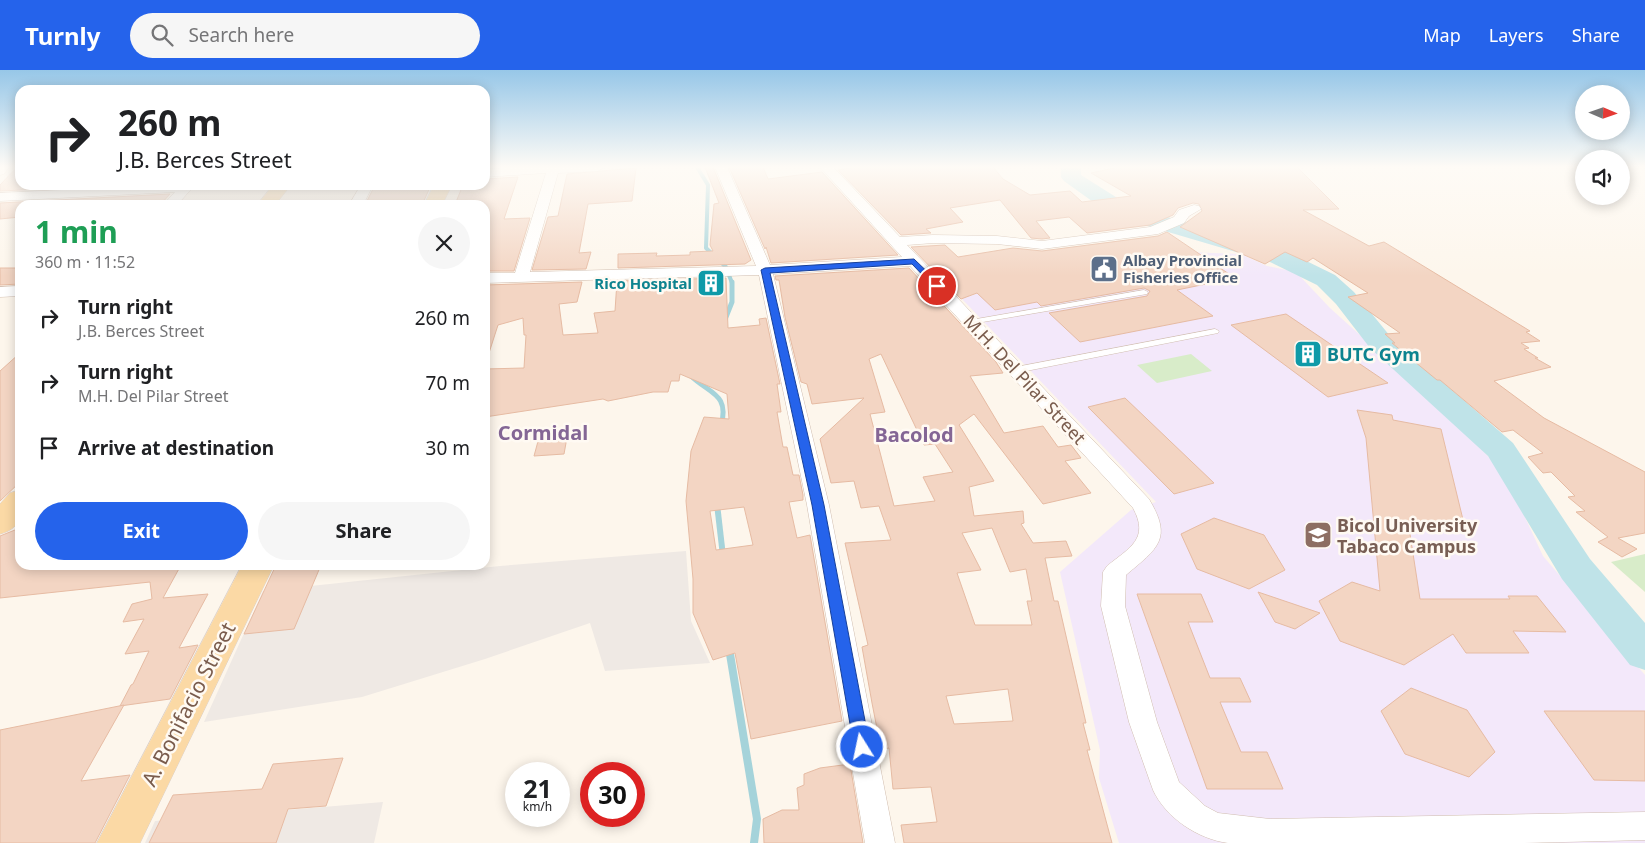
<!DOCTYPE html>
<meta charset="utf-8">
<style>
body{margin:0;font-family:"Noto Sans",sans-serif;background:#f6f6f6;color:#202124;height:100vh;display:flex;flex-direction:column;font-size:19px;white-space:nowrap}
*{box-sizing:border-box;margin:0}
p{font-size:16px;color:#757577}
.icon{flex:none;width:28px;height:28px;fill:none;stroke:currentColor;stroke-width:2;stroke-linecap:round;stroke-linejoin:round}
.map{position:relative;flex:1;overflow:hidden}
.details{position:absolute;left:15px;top:130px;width:475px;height:370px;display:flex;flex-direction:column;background:#fff;border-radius:15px;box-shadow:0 2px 12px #0003}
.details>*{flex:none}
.hud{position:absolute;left:15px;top:15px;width:475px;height:105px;border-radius:15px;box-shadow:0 2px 12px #0003;background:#fff;color:#202124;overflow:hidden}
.needle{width:32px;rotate:92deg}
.buttons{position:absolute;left:1575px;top:15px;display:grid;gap:10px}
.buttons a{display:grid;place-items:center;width:55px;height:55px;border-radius:50%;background:#fff;box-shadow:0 2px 12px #0003;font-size:25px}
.speed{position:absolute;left:505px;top:692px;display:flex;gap:10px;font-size:25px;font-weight:700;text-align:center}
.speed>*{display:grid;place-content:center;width:65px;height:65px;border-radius:50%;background:#fff;box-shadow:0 2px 12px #0003;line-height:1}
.speed small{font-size:12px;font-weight:400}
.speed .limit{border:8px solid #d22;background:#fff;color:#111}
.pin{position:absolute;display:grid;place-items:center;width:42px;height:42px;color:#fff;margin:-21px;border:2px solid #fff;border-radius:50%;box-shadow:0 1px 5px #0007}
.me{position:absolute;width:55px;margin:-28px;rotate:350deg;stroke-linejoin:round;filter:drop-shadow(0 0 4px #0008)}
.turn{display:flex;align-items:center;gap:18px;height:105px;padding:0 20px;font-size:22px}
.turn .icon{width:65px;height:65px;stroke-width:2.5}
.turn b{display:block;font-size:35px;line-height:42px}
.round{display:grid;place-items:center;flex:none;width:52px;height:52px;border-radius:26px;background:#f6f6f6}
.head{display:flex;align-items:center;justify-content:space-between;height:85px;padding:0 20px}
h1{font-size:30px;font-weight:700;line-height:38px;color:#1e9e55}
.action{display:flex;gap:10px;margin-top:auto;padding:10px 20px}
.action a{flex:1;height:58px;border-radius:30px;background:#2563eb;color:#fff;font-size:20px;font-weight:700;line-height:58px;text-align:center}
.action a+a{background:#f6f6f6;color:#202124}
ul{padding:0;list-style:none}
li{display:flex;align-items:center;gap:15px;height:65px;padding:0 20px}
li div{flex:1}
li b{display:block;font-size:19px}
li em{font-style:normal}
header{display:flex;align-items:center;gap:30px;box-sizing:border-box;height:70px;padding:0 25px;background:#2563eb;color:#fff}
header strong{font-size:24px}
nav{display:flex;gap:28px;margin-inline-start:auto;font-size:18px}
.search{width:350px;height:45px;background:#f6f6f6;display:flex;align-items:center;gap:12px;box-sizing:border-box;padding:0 18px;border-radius:28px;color:#757577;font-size:19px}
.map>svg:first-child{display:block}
.industrial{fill:#efe9e4}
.education{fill:#f3e8fa}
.green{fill:#d8ecc9}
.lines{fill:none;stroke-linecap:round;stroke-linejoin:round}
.stream-far3{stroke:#a5d3da;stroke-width:4}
.stream-far2{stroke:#a5d3da;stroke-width:5}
.stream-far1{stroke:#a5d3da;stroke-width:6}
.stream{stroke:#a5d3da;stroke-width:8}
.river{fill:#bfe3e8;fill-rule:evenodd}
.building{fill:#f3d5c3;stroke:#e6bba3;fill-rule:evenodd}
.service-casing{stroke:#d1beb0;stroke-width:1}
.minor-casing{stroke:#d1beb0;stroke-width:1}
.primary-casing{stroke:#dad1cd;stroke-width:1}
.service{fill:#fff;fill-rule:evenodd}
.minor{fill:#fff;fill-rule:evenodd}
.primary{fill:#fbd9a5;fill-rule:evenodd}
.route{fill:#2563eb;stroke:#184099}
.labels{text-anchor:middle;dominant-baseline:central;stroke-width:5;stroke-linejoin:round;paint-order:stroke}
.far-service-label{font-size:15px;font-weight:bold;fill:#4e5e75;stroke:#fffaf3;text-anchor:start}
.far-culture-label{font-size:15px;font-weight:bold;fill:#0d838f;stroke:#fffaf3;text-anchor:end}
.culture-label{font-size:18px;font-weight:bold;fill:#0d838f;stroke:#fffaf3;text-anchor:start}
.street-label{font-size:18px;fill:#7a5c4d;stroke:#fffaf3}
.education-label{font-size:18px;font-weight:bold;fill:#785e54;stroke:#fffaf3;text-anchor:start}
.quarter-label{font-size:20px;font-weight:bold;fill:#846695;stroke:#fffaf3}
.near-street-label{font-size:21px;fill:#7a5c4d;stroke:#fffaf3}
</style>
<header>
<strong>Turnly</strong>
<div class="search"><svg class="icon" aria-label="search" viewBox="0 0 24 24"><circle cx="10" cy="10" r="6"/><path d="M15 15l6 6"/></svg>Search here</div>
<nav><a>Map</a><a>Layers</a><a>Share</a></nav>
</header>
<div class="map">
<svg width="1645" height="773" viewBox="0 0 1645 773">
<rect width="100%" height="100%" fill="#fdf6ec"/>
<g class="industrial">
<path d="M 686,481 L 691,551 L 710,593 L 605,601 L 590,553 L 485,589 L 362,627 L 204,652 L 263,521 L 500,496 Z"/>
<path d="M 383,732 L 374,773 L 145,773 L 155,751 Z"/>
</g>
<path class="education" d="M 1186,182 L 1241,184 L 1267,196 L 1296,202 L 1330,238 L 1453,349 L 1497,396 L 1523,443 L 1543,486 L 1645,605 L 1645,773 L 1119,773 L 1099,708 L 1100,680 L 1060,502 L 1131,440 L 1156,432 L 962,229 L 984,221 Z"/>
<g class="green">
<path d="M 1191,284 L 1212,301 L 1157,313 L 1137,295 Z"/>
<path d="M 1645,484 L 1645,522 L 1611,492 Z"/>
</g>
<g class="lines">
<path class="stream-far3" d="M 697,97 L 708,115 L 706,178 L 726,197 L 732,213"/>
<g class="stream-far2">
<path d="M 724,252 L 732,232 L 732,212"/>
<path d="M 690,305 C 709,324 730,323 721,356"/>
</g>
<path class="stream-far1" d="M 717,434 L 723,486"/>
<path class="stream" d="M 729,578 L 757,749 L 754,773"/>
<path class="river" d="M 1061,97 L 1081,97 L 1081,105 L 1119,129 L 1140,139 L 1288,182 L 1335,205 L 1354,222 L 1390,266 L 1513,373 L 1590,489 L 1645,553 L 1645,600 L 1630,595 L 1562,509 L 1488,386 L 1370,278 L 1336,234 L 1317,215 L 1270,192 L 1124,149 L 1103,139 L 1064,111 L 1061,107 Z"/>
</g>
<g class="building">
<path d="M 17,97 L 20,97 L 20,115 L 130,115 L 0,121 L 0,115 Z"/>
<path d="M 705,97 L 713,97 L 751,190 L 745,194 L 618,198 L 618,184 L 657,183 L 656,186 L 690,185 L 690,182 L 713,181 L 710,175 L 714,134 L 719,133 Z"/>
<path d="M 729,97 L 763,97 L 768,109 L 822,102 L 898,185 L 771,193 L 766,177 L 765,179 Z"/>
<path d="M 855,97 L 993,97 L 1003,109 L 1030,125 L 1070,121 L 1082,132 L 1131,126 L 1091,103 L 1119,97 L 1297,97 L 1339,139 L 1303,140 L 1369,176 L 1384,172 L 1530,261 L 1526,262 L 1540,271 L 1521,273 L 1529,278 L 1524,279 L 1538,288 L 1535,288 L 1551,297 L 1494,311 L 1544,348 L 1645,402 L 1645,463 L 1618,468 L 1637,479 L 1622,487 L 1598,472 L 1608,467 L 1576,442 L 1585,441 L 1568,427 L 1575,426 L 1551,402 L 1543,403 L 1528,387 L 1543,383 L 1513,360 L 1502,362 L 1440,310 L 1437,310 L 1392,273 L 1395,273 L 1385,264 L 1400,263 L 1348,227 L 1368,223 L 1313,188 L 1307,192 L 1285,182 L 1265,194 L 1180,157 L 1202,141 L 1199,134 L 1193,133 L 1178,138 L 1173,145 L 1150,155 L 1087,163 L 1069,147 L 1036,151 L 1050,168 L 1042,169 L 1031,168 L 1000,130 L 950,138 L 963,152 L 926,159 L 931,163 L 901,165 L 838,100 Z"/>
<path d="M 636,98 L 632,131 L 588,134 L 579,183 L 591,182 L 586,199 L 532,200 L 548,147 L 558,146 L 567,104 Z"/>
<path d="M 518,107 L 504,149 L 530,148 L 514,201 L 485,201 L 485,135 L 476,135 L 477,131 L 456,132 L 463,115 L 485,115 L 485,109 Z"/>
<path d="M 375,115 L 431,115 L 422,135 L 365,135 Z"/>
<path d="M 170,124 L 160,135 L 20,135 L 20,147 L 0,149 L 0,133 Z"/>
<path d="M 1167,162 L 1235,208 L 1177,220 L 1213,246 L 1080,272 L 1049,243 L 1147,226 L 1150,221 L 1144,218 L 1041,236 L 1037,232 L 995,240 L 977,223 L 961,229 L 911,177 L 945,175 L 958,187 L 1013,178 L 1042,181 L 1158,166 Z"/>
<path d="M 0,198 L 20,198 L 20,214 L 0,215 Z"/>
<path d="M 909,198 L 996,292 L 1003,303 L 970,306 L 1004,363 L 1043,356 L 1058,377 L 1071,375 L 1081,388 L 1065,391 L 1091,423 L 1043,434 L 974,344 L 959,355 L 994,411 L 969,417 L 974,446 L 1023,441 L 1024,453 L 1021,454 L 1033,473 L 1066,471 L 1072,486 L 1045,488 L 1054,531 L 1058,531 L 1086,653 L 1083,653 L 1090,680 L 1087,680 L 1112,773 L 904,773 L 901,755 L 937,752 L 931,717 L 893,719 L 889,678 L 881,679 L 872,633 L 862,577 L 868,575 L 845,473 L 891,470 L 879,436 L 861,438 L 854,411 L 831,413 L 820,369 L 864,328 L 812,334 L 807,314 L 801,312 L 785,247 L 779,210 L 776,210 L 775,206 ZM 881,284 L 924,375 L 935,374 L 953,402 L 923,407 L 935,431 L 894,436 L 870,344 L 885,342 L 869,289 ZM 992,458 L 1010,502 L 1026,499 L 1032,531 L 1027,531 L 1032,555 L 975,555 L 957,503 L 981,500 L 962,463 ZM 1008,619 L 1013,651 L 954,654 L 946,626 Z"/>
<path d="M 726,208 L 728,258 L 760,255 L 759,249 L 766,248 L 780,314 L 777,314 L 781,342 L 777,342 L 783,377 L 787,377 L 793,405 L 799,405 L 803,425 L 803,430 L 789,432 L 797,468 L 810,465 L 842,651 L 751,669 L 735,583 L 713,590 L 693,543 L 693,509 L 686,431 L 691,381 L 704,347 L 729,349 L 727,324 L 680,304 L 679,311 L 671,311 L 668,322 L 653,322 L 608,331 L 603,329 L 485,347 L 485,299 L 524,298 L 526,265 L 524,265 L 523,248 L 498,255 L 488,286 L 485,286 L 485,215 L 582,212 L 577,232 L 559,234 L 563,265 L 598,263 L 594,243 L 615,241 L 617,211 ZM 744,437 L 753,475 L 716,480 L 710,441 Z"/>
<path d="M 1286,244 L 1388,313 L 1328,327 L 1231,255 Z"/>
<path d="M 20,283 L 20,412 L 0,431 L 0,301 Z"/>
<path d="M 1125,328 L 1214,413 L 1174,424 L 1088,337 Z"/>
<path d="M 1357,340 L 1392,345 L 1393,350 L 1441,359 L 1466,462 L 1410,449 L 1410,451 L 1408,451 L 1420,529 L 1510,529 L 1508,526 L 1537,526 L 1566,562 L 1513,561 L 1529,583 L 1466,583 L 1453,564 L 1404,595 L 1340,571 L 1319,531 L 1352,512 L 1380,521 L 1366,368 Z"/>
<path d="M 568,362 L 564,384 L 534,386 L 540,364 Z"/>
<path d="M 1214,448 L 1264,465 L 1285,500 L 1249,519 L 1197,499 L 1181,464 Z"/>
<path d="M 20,458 L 20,495 L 181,495 L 163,528 L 208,524 L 179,578 L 198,575 L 170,629 L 120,636 L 131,615 L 133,614 L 149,581 L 125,584 L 144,549 L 123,552 L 132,534 L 152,529 L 150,512 L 0,528 L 0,466 Z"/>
<path d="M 276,495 L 321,495 L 294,559 L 244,564 Z"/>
<path d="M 1258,522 L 1320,543 L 1295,559 L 1275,552 Z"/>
<path d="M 1137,524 L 1201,524 L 1213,552 L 1188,552 L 1210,608 L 1240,608 L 1251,632 L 1220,632 L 1241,682 L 1267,682 L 1283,719 L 1207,719 Z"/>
<path d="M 1411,618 L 1467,640 L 1495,682 L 1469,707 L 1405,684 L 1381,641 Z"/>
<path d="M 124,635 L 81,711 L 130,705 L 95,773 L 0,773 L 0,660 Z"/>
<path d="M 1544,641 L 1645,641 L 1645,711 L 1594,710 Z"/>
<path d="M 343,688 L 326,736 L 288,739 L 276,773 L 149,773 L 173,725 L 262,719 L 273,694 Z"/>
<path d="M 850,694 L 863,773 L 764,773 L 763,749 L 782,740 L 799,740 L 797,718 L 804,715 L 804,704 L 820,698 Z"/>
</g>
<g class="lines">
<defs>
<g id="service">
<path d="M 1144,220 L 1148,222 L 1147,224 L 971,254 L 967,252 L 971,250 Z"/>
<path d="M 1215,259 L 1219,261 L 1218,263 L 1016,303 L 1012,300 L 1016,297 Z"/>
</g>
<g id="minor">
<path d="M 0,97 L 9,97 L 4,104 L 0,105 Z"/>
<path d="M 522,97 L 604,97 L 598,101 L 558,103 L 530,202 L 756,196 L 715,97 L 727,97 L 770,195 L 902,187 L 820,97 L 833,97 L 900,167 L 933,165 L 997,166 L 1042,171 L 1150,157 L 1174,147 L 1179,140 L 1194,135 L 1199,136 L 1201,139 L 1189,146 L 1184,153 L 1158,164 L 1042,179 L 997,174 L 933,173 L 907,175 L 1149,429 C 1173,469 1158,478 1126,505 L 1125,536 L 1157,652 L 1179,712 L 1205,736 L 1218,743 L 1270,749 L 1645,742 L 1645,770 L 1522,773 L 1228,773 C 1198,769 1166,748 1153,720 L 1129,652 L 1101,536 L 1103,502 L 1107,496 C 1129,478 1150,469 1133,438 L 910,196 L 773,204 L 829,435 L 895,773 L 865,773 L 807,435 L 759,205 L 485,213 L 485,203 L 515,203 L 546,103 L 485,107 L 485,99 Z"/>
<path d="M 170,115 L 195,115 L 177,135 L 163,135 L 175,122 L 0,131 L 0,123 Z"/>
<path d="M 361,115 L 373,115 L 363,135 L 349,135 Z"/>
<path d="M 20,216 L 20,226 L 0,227 L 0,217 Z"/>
</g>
<g id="primary">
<path d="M 273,115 L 291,115 L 275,135 L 257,135 Z"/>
<path d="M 434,115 L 452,115 L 442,135 L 424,135 Z"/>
<path d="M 20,420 C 20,442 25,457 0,464 L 0,434 L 10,423 Z"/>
<path d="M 242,495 L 274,495 L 140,773 L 97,773 Z"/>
</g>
</defs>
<use href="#service" class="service-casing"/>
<use href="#minor" class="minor-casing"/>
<use href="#primary" class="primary-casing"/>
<use href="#service" class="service"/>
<use href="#minor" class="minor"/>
<use href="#primary" class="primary"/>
</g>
<linearGradient id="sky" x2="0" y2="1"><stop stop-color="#97c7e8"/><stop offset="0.47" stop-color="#fefbf6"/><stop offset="1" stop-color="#fefbf6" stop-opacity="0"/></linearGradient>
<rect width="1645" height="206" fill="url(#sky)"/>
<path class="route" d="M 914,189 L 940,214 L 940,217 L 934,217 L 912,194 L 770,203 L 824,435 L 870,677 L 868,682 L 862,684 L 857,682 L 854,677 L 812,435 L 761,200 L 765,198 Z"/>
<defs>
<symbol id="civic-square" viewBox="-11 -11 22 22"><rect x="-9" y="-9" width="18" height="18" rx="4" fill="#5c6f8a" stroke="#fffaf3"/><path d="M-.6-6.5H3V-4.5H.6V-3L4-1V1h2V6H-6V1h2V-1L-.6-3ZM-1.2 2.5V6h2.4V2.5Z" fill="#fff"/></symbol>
<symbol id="building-square" viewBox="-11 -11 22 22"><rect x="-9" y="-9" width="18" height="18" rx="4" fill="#0f9aa8" stroke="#fffaf3"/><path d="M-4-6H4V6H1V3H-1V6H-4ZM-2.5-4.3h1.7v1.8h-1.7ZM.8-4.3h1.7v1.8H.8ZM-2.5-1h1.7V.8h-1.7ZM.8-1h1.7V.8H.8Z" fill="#fff"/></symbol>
<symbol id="university-square" viewBox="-11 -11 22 22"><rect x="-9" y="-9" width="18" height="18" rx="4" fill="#8d6e63" stroke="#fffaf3"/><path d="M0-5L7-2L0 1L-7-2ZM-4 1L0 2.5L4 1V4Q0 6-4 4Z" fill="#fff"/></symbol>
</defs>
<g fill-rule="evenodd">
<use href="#civic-square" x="1088" y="183" width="32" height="32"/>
<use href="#building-square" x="695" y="197" width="32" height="32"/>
<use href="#building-square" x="1292" y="268" width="32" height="32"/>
<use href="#university-square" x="1302" y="449" width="32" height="32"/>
</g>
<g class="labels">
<g class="far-service-label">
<text x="1123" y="190">Albay Provincial<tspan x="1123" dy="17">Fisheries Office</tspan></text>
</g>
<g class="far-culture-label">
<text x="692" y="213">Rico Hospital</text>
</g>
<g class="culture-label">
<text x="1327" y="284">BUTC Gym</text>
</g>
<g class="street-label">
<text transform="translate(1025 309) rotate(47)">M.H. Del Pilar Street</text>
</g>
<g class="education-label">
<text x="1337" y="455">Bicol University<tspan x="1337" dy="21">Tabaco Campus</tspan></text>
</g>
<g class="quarter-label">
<text x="543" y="362">Cormidal</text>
<text x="914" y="364">Bacolod</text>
</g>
<g class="near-street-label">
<text transform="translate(188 634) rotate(-63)">A. Bonifacio Street</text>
</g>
</g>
</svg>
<div class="buttons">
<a><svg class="needle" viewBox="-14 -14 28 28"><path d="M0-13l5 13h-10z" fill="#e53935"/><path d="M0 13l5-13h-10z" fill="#757577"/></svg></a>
<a><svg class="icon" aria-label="sound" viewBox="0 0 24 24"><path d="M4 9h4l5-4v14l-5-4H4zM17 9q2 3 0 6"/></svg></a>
</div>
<div class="speed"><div>21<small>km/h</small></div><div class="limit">30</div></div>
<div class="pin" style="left:937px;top:216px;background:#d93025"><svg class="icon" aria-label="arrive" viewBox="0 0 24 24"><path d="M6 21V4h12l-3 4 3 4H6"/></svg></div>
<svg class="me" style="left:862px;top:677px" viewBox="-20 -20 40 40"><circle r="17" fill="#2563eb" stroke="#fff" stroke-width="3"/><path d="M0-11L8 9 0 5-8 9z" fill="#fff"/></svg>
<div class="hud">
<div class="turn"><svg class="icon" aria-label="right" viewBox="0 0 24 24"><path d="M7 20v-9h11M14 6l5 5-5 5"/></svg><div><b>260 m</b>J.B. Berces Street</div></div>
</div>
<section class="details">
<div class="head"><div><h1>1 min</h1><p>360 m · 11:52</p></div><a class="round"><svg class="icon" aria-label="close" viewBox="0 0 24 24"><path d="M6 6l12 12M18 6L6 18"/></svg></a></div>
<ul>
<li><svg class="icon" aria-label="right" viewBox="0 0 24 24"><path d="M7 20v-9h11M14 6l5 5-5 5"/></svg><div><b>Turn right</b><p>J.B. Berces Street</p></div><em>260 m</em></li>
<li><svg class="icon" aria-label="right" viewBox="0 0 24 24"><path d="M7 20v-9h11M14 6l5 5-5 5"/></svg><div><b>Turn right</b><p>M.H. Del Pilar Street</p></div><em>70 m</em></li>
<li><svg class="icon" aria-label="arrive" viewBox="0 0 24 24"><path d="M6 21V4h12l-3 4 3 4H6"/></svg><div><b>Arrive at destination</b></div><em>30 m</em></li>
</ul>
<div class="action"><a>Exit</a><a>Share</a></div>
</section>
</div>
